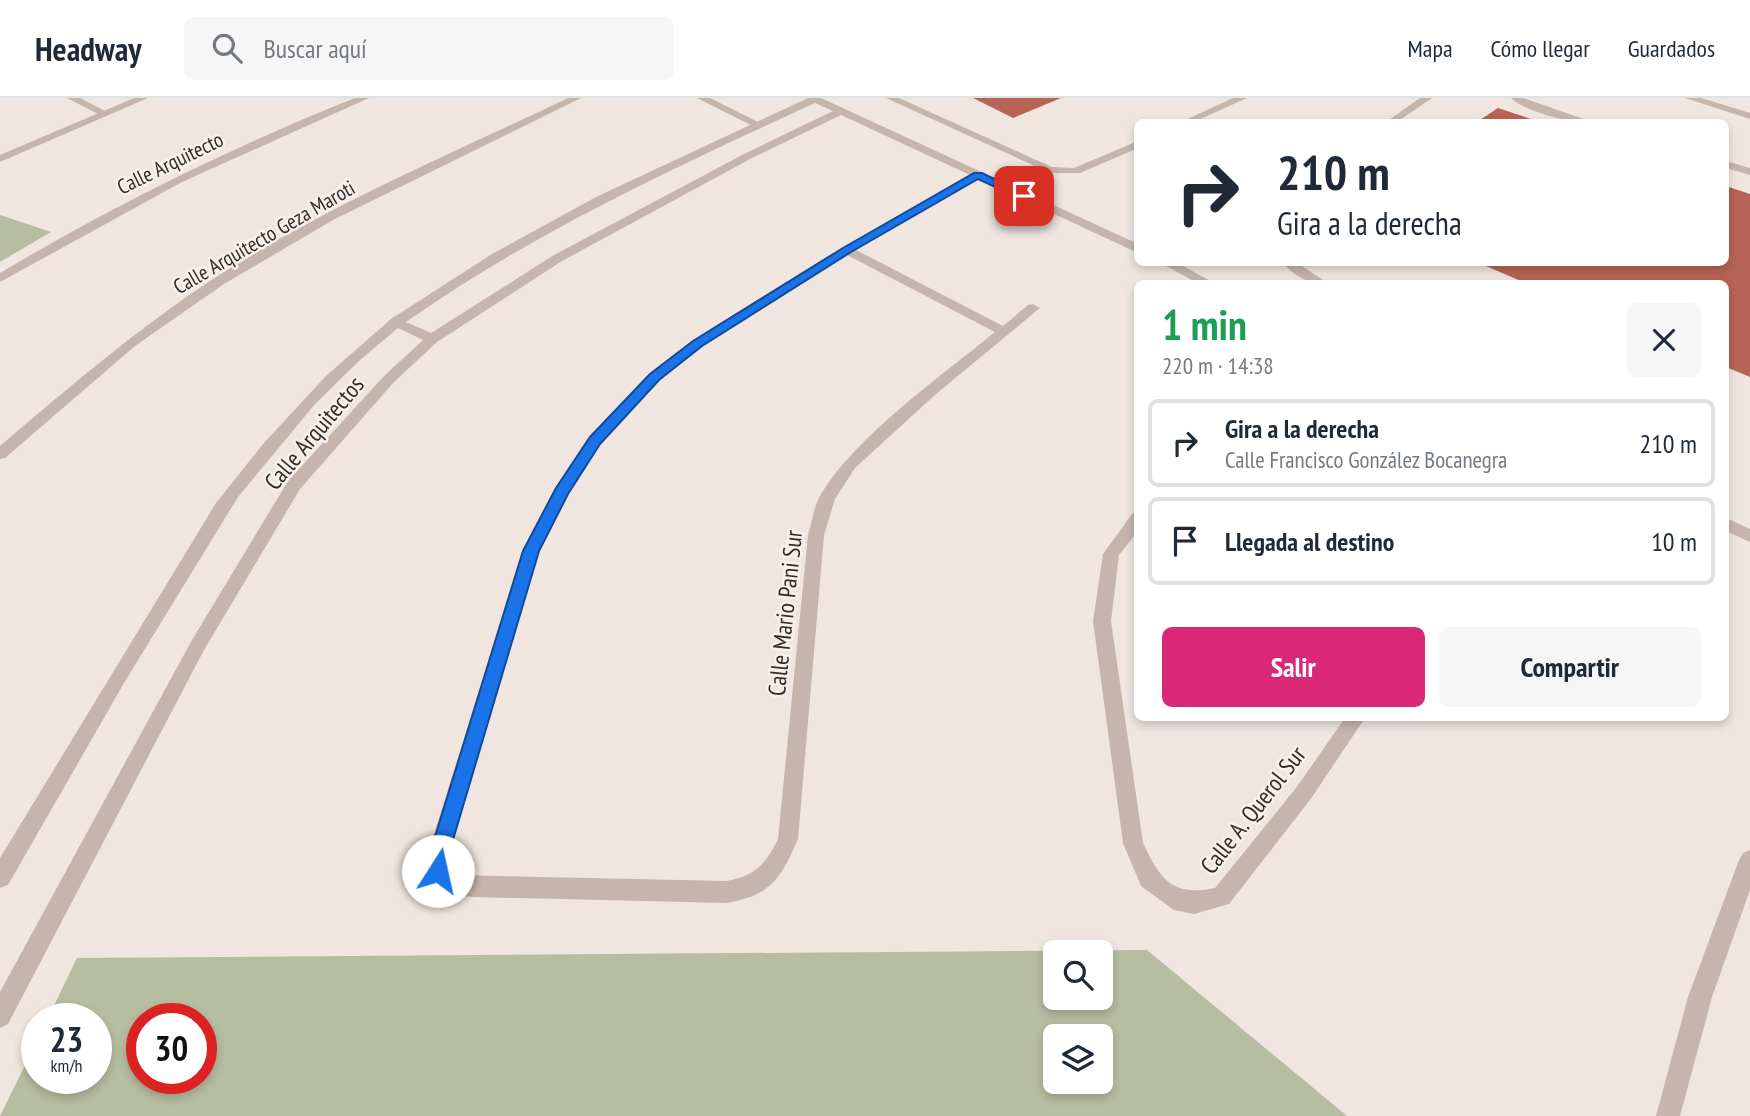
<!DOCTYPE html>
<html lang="es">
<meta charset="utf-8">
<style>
body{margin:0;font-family:"PT Sans Narrow",sans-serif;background:#f6f6f7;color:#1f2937;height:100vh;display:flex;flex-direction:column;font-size:26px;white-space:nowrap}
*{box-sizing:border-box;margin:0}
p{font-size:23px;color:#747a83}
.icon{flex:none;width:38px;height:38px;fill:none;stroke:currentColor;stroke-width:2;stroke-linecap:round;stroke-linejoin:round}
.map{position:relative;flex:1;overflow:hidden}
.sheet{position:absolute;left:1134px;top:182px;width:595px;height:441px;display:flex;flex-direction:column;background:#fff;border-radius:10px;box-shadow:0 4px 10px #0003}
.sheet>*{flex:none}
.guide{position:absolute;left:1134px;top:21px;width:595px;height:147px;border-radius:10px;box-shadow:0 4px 10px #0003;background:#fff;color:#1f2937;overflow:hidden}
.controls{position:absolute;left:1043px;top:842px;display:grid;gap:14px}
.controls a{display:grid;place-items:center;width:70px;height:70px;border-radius:10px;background:#fff;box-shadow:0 4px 10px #0003;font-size:35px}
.speed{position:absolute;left:21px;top:905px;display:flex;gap:14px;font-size:35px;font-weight:700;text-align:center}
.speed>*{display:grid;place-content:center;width:91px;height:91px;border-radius:50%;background:#fff;box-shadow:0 4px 10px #0003;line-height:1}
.speed small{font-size:18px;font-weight:400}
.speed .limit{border:10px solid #d22;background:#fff;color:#111}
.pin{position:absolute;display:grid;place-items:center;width:60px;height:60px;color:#fff;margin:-30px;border-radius:14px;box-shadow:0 4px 10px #0006}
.me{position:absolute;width:77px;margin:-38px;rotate:10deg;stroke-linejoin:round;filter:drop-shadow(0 0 5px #0008)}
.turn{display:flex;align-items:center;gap:24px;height:147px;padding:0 28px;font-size:32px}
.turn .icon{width:91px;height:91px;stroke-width:2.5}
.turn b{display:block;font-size:49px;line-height:60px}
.round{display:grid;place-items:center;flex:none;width:74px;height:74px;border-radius:10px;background:#f6f6f7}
.headline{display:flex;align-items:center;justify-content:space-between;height:119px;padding:0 28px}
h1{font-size:42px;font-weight:600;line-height:52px;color:#1e9e55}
.cta{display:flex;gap:14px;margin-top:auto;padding:14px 28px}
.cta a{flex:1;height:80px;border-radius:10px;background:#db2777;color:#fff;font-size:28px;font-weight:600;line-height:80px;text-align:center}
.cta a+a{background:#f6f6f7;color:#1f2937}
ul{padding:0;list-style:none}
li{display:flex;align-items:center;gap:21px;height:88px;margin:0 14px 10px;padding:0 14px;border:4px solid #e0e1e3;border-radius:10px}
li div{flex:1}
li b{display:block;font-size:26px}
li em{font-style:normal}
header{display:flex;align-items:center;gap:42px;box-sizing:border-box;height:98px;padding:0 35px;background:#fff;border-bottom:2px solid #e0e1e3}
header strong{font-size:33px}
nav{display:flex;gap:38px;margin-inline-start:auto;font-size:24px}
.search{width:490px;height:63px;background:#f6f6f7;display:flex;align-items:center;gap:18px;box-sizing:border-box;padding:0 24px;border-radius:10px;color:#747a83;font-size:26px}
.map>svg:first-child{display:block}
.green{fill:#b7bda1;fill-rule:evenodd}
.building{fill:#b76356}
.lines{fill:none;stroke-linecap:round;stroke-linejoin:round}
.service{fill:#c6b5ac;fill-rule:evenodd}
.minor{fill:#c6b5ac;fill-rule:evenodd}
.tertiary{fill:#c6b5ac;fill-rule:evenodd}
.route{fill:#1a73e8;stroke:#114b97;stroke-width:2}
.labels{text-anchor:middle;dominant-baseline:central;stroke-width:5;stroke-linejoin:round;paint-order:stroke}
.far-street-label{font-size:21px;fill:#352c2a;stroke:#f8f0eb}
.street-label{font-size:24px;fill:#352c2a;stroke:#f8f0eb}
</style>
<header>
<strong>Headway</strong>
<div class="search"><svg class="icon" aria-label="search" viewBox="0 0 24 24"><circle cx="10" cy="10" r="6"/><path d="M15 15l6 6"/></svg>Buscar aquí</div>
<nav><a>Mapa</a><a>Cómo llegar</a><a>Guardados</a></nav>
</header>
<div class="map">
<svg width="1750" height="1018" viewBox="0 0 1750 1018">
<rect width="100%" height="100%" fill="#f0e6df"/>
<g class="green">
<path d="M 0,117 L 51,134 L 0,164 Z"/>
<path d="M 1147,852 L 1347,1018 L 0,1018 L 37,943 L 37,980 L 96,980 L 96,920 L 48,920 L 77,860 ZM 1055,854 L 1101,854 L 1101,900 L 1055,900 ZM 142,920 L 201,920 L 201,980 L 142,980 ZM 1055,938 L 1101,938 L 1101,984 L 1055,984 Z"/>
</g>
<g class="building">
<path d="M 973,0 L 1061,0 L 1013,20 Z"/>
<path d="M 1498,10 L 1540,24 L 1477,24 Z"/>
<path d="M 1726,88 L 1750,96 L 1750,279 L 1726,269 L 1726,186 L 1528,186 L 1479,165 L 1726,164 Z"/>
</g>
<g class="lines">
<g class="service">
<path d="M 697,0 L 710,0 L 764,27 L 755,29 Z"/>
<path d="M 886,0 L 899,0 L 1052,69 L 1074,70 L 1138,43 L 1138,50 L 1080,75 L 1050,75 Z"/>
<path d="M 1233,0 L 1247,0 L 1194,24 L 1181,24 Z"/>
<path d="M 1420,0 L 1432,0 L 1397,24 L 1386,24 Z"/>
<path d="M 1511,0 L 1523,0 L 1592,24 C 1573,26 1525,14 1511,0 Z"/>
<path d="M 1726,63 L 1750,70 L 1750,77 L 1726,70 Z"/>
<path d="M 1282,164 L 1296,164 L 1329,186 C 1309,186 1296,180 1282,164 Z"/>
</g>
<g class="minor">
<path d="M 67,0 L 80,0 L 109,15 L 100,17 Z"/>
<path d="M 355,0 L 369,0 L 182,84 L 0,184 L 0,175 C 114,107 232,49 355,0 Z"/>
<path d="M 568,0 L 581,0 L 333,122 L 224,186 L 135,248 L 5,360 L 0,361 L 0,348 C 69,289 137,231 213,181 C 324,109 449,57 568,0 Z"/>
<path d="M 1685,0 L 1701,0 L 1750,15 L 1750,21 Z"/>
<path d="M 978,74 L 982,75 L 982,79 L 856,152 L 1003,228 L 1028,207 L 1033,206 L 1040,210 L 936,296 L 855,370 L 835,401 L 824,437 L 798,741 C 781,780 771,798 726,805 L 473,799 L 456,798 L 437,789 L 429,772 L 428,755 L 523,453 L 555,390 L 590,339 L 649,276 L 692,243 L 843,149 ZM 847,157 L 995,234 C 940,279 857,337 821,396 C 814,408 812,424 808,437 L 778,741 C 766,766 754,779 726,783 L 455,777 L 450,772 L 450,755 L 539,453 L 568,396 L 600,347 L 659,282 L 702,249 Z"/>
<path d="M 1138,414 L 1138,433 L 1119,457 L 1111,523 L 1143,745 C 1160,781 1172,799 1215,790 L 1296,690 L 1345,620 L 1365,620 L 1310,702 L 1229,806 L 1194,816 L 1174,812 L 1141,788 L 1123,745 L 1093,523 L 1103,456 L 1132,416 Z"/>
<path d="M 1750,752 L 1750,792 L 1712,899 L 1680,1018 L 1656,1018 L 1688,899 L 1739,762 L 1743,755 Z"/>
</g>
<g class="tertiary">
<path d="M 134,0 L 148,0 L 0,64 L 0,57 Z"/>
<path d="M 808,0 L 821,0 L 1138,146 L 1138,155 L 841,17 L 752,60 L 562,163 L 437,244 L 394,284 L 300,391 L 204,552 L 8,926 L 0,930 L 0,894 L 192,542 L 288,383 L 384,278 L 423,242 L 398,230 L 359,263 L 315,306 L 238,399 L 124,585 L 8,787 L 0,790 L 0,760 L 216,405 L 263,346 L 326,278 L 391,221 L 492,156 L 596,99 ZM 815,5 L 833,13 L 744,56 L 554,157 L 431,235 L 406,224 C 534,134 674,70 815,5 Z"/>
<path d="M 1159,164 L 1176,164 L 1216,186 L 1199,186 Z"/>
<path d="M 1726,420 L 1750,431 L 1750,444 L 1726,433 Z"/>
</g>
</g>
<path class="route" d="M 974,75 L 982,75 L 1029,98 L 1020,100 L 978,81 L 851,154 L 702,248 L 659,282 L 600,346 L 568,396 L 539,453 L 449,755 L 445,780 L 438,782 L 431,780 L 428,773 L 430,755 L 523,453 L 556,390 L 590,339 L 650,276 L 693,243 L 843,150 Z"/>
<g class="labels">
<g class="far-street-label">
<text transform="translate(170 65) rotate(-26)">Calle Arquitecto</text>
<text transform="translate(264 139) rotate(-30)">Calle Arquitecto Geza Maroti</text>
</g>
<g class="street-label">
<text transform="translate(314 335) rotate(-50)">Calle Arquitectos</text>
<text transform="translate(785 515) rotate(-84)">Calle Mario Pani Sur</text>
<text transform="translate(1253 712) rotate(-52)">Calle A. Querol Sur</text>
</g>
</g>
</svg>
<div class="controls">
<a><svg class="icon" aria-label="search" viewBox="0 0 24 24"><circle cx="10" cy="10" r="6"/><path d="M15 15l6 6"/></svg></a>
<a><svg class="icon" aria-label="layers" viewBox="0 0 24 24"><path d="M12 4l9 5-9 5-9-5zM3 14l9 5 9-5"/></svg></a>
</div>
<div class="speed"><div>23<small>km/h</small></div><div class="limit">30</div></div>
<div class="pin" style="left:1024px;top:98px;background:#d93025"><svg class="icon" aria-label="arrive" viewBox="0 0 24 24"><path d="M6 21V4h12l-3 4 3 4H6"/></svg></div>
<svg class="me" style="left:438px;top:773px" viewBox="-20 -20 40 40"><circle r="19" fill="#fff"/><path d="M0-13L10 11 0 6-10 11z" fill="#1a73e8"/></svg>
<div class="guide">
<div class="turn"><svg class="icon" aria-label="right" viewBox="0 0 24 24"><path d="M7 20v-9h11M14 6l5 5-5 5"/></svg><div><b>210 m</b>Gira a la derecha</div></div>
</div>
<section class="sheet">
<div class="headline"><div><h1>1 min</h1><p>220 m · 14:38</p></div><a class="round"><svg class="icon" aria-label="close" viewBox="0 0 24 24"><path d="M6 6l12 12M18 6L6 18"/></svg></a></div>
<ul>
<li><svg class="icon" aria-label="right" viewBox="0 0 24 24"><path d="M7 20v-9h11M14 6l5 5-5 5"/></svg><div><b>Gira a la derecha</b><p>Calle Francisco González Bocanegra</p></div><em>210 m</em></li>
<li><svg class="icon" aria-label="arrive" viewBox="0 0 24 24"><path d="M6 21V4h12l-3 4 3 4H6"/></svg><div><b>Llegada al destino</b></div><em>10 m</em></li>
</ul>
<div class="cta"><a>Salir</a><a>Compartir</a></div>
</section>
</div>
